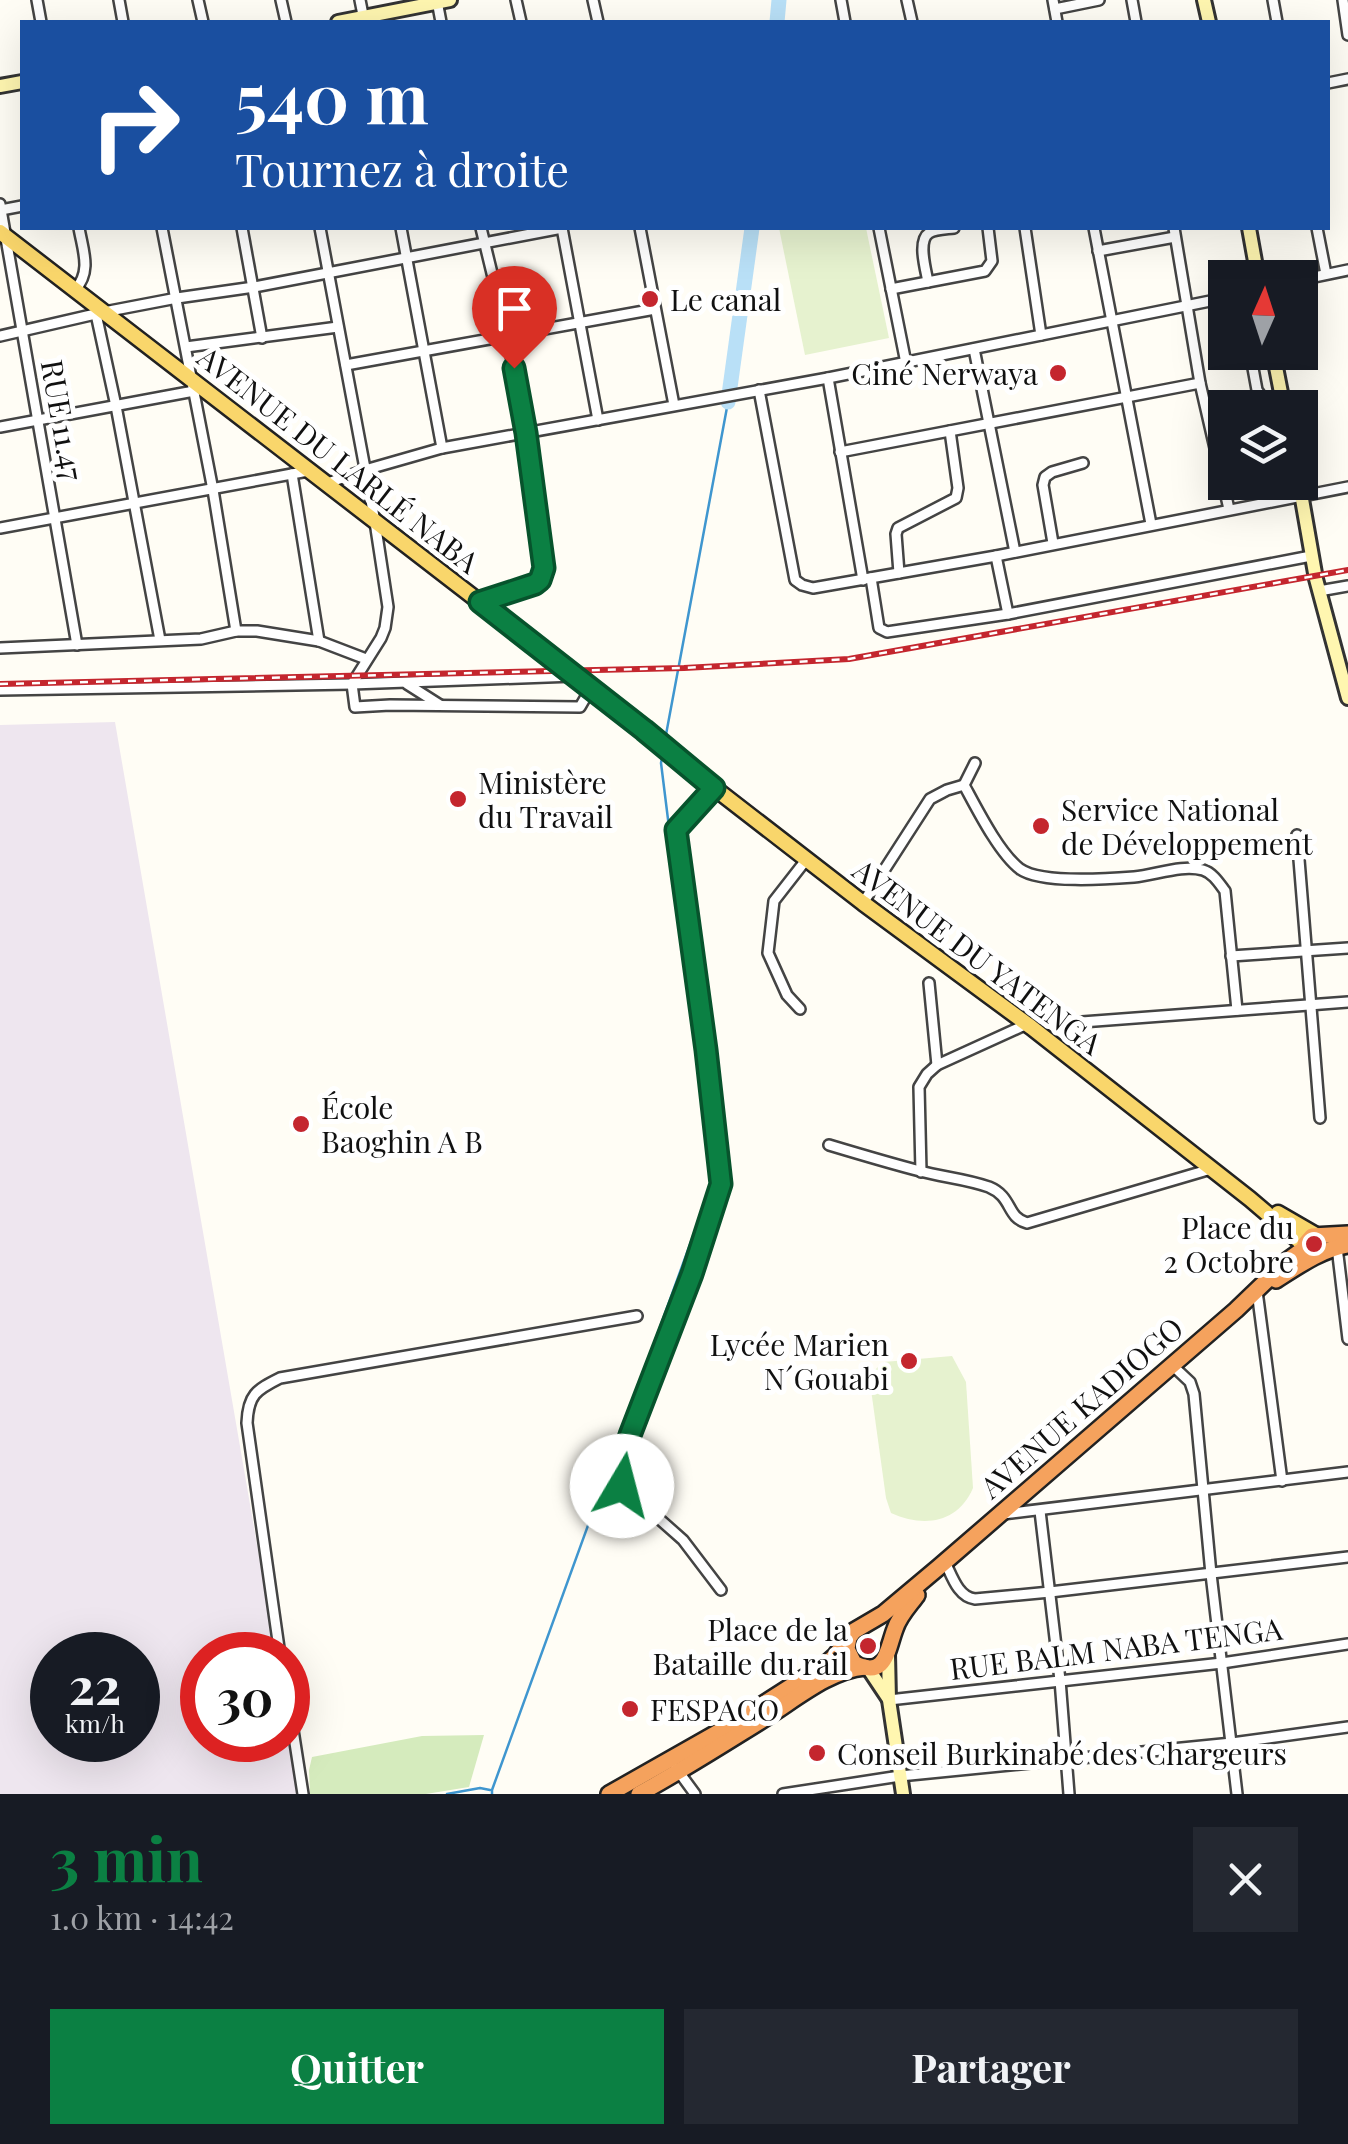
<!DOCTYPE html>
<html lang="fr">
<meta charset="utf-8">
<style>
body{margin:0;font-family:"Playfair Display",serif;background:#242831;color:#f1f3f6;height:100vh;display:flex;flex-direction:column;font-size:38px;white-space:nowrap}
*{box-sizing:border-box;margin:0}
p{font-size:32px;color:#9ea1a6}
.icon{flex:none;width:55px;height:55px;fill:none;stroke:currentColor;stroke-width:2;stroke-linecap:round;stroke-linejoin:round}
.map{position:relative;height:1794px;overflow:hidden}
.sheet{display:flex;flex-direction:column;background:#171b24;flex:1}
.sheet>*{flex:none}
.guide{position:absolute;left:20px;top:20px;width:1310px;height:210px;border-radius:0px;box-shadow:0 10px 40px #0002;background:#1a4fa0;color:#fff;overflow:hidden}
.needle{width:65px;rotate:3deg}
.buttons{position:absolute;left:1208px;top:260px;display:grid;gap:20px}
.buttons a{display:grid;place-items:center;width:110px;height:110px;border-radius:0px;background:#171b24;box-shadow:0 10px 40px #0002;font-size:50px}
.speed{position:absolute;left:30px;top:1632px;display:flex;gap:20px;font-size:50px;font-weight:700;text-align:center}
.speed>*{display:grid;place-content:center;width:130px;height:130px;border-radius:50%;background:#171b24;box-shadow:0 10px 40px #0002;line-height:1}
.speed small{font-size:25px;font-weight:400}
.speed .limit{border:15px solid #d22;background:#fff;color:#111}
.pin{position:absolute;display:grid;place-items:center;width:85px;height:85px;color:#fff;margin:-102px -42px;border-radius:50% 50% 50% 0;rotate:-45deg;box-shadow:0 0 10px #0007}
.pin .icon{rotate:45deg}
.me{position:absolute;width:110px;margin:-55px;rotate:8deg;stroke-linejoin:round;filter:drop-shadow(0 0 8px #0008)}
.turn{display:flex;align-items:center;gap:35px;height:210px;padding:0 50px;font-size:45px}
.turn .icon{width:130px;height:130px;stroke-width:2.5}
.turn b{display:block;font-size:70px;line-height:85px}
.round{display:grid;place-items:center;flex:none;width:105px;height:105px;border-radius:0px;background:#242831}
.headline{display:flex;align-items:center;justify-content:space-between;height:170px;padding:0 50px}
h1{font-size:60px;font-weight:700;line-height:75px;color:#0b8043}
.primary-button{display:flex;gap:20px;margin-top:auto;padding:20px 50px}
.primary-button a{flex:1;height:115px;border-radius:0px;background:#0b8043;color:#fff;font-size:40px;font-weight:700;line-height:115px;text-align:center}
.primary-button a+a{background:#242831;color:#f1f3f6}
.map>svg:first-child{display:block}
.industrial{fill:#eee6ef;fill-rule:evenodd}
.green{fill:#d5ebbd}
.pitch{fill:#e6f2cf}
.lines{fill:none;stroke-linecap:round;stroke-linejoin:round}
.stream{stroke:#3f96cf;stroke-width:2.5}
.river{stroke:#b9e0f7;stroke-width:15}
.street-casing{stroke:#444;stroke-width:14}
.secondary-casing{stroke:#333;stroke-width:18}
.primary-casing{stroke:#222;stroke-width:19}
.highway-casing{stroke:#222;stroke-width:20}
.street{stroke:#fff;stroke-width:9}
.secondary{stroke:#fff6b0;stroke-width:12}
.primary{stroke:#f9d66b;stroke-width:14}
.highway{stroke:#f5a25d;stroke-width:15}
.rail-casing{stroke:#c4262e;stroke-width:6}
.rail{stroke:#fff;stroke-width:2.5;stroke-dasharray:8;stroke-linecap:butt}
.route-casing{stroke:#07532c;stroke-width:25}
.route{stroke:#0b8043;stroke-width:18}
.poi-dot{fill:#c4262e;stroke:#fff;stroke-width:4}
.labels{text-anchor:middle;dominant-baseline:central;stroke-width:10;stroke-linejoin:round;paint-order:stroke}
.poi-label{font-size:30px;fill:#111;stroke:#fff;text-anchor:start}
.street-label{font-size:30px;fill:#111;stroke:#fff}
</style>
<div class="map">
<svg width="1348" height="1794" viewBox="0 0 1348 1794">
<rect width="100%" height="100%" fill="#fffdf5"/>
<path class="industrial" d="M 115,722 L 276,1655 L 202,1655 L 202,1740 L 288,1740 L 288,1725 L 299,1794 L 0,1794 L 0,725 ZM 52,1655 L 138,1655 L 138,1740 L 52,1740 Z"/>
<path class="green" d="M 484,1735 L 469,1787 L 426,1794 L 310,1794 L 309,1770 L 312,1757 L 422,1736 Z"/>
<g class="pitch">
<path d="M 779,228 L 866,228 L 889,338 L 805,355 Z"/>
<path d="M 952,1356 L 966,1382 L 973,1488 C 958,1523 924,1528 891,1513 L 886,1498 L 869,1375 L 884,1362 Z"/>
</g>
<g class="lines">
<g class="stream">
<path d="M 665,740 L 728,402"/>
<path d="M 447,1794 L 480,1788 L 490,1790"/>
<path d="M 492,1794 L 492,1790 L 713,1181 L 661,763 L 663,753"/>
</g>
<g class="river">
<path d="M 777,22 L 779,0"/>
<path d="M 728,402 L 752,228"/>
</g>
<defs>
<g id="street">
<path d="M 37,0 L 41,22"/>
<path d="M 119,0 L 123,22"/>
<path d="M 198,0 L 203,22"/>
<path d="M 281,0 L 286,22"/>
<path d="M 360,0 L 364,20"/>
<path d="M 516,0 L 521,22"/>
<path d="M 593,0 L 598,22"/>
<path d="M 841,0 L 845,22"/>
<path d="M 907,0 L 912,22"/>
<path d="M 1053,0 L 1057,22"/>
<path d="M 1132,0 L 1136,22"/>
<path d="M 1273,0 L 1277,22"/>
<path d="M 1343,0 L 1348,35"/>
<path d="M 437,1 L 441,22"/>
<path d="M 1055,9 L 1099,0"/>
<path d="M 1328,83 L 1348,79"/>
<path d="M 0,204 L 77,645"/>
<path d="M 1,210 L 22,206"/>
<path d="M 162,228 L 213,490 L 236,631"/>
<path d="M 242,228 L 262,338"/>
<path d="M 320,228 L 375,522 L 388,607 L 385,628 L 381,638 L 352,684 L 355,707 L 390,705 L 580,707 L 591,688"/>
<path d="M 401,228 L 442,448"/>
<path d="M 562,228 L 598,420"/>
<path d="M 640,228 L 674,405"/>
<path d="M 879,228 L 906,363"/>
<path d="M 1025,228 L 1041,335"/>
<path d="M 1094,228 L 1151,524"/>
<path d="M 1174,228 L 1200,383 L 1229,509"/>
<path d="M 1317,228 L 1326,274"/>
<path d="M 1098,251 L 1175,237"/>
<path d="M 1300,280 L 1348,270"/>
<path d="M 928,282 C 926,270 917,241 929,233 C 935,229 947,229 954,228"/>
<path d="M 891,289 L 985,271 L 992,261 L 988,228"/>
<path d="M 75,290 C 92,271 83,251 79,228"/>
<path d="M 96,314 L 116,406 L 160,640"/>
<path d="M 0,336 L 104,312 L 177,298 L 254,287 L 562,228"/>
<path d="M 186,347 L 338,327"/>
<path d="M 974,349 L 1015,552"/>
<path d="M 1250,352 L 1257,390 L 1262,397 L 1282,398"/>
<path d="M 346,365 L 655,309"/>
<path d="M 828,378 L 863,580"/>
<path d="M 759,390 L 795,580 L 802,585 L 813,588 L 996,556 L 1348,487"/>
<path d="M 0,427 L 194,391"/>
<path d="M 840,452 L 1200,383"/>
<path d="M 292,474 L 319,641"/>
<path d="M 1277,482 L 1280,499"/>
<path d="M 325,484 L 365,470 L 442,448 L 828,378 L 1225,298"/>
<path d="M 0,528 L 308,471"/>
<path d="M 1053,543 L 1043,485 L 1045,477 L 1052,472 L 1083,463"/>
<path d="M 996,556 L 1008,614"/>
<path d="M 899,573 L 896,534 L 898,528 L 956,498 L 958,488 L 950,431"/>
<path d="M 871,578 L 879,628 L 887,632 L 1008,614 L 1311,556"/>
<path d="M 1319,591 L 1348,586"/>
<path d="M 480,603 L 535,583 L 540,580 L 544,568 L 526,433 L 507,335 L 481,228"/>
<path d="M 0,648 L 201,639 L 236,631 L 257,631 L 319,641 L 366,659"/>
<path d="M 407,684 L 440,705"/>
<path d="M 0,690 L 352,684 L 574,676"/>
<path d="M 975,763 L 964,785 C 977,809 999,853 1020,869 C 1041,884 1108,879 1134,877 C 1156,875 1182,864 1203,870 C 1213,873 1219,883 1225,891 L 1237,1010"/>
<path d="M 714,788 L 676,830 L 699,989 L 721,1183 L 692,1273 L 621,1463 L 622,1486 L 683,1540 L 721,1590"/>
<path d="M 1297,835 L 1320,1118"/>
<path d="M 863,903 L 930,799 L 947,790 L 964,785"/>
<path d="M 1231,956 L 1348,948"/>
<path d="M 929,983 L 937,1065"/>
<path d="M 800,1009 L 787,995 L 768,953 L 774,901 L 806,860"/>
<path d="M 1082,1022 L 1348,1002"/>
<path d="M 829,1145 C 859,1154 889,1163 920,1171 C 942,1177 967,1179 989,1187 C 1013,1197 1006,1217 1027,1223 L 1211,1169"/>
<path d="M 921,1172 L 919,1087 L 927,1074 L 937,1065 L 1025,1025"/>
<path d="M 1337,1247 L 1348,1339"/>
<path d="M 1257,1291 L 1282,1481"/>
<path d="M 1173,1366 L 1190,1382 L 1194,1394 L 1211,1574 L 1237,1794"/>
<path d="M 1040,1511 L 1060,1680 L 1069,1794"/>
<path d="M 1003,1514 L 1348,1472"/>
<path d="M 945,1562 C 952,1576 958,1597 975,1599 L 1050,1592 L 1348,1557"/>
<path d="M 280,1655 L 247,1423 C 248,1395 256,1390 280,1378 L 637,1316"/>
<path d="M 288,1698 L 303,1794"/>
<path d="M 889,1700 L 1222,1663 L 1348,1644"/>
<path d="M 676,1768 L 695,1794"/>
<path d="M 783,1794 L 900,1776 L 1232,1743 L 1348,1727"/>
</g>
<g id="secondary">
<path d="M 1204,0 L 1209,22"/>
<path d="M 338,22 L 450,0"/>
<path d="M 0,86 L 22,82"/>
<path d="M 1249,228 L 1258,278"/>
<path d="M 1273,352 L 1284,408"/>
<path d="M 1299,482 L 1316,579 L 1348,698"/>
<path d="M 888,1654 L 889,1700 L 903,1794"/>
<path d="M 868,1668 L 888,1698"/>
</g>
<g id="primary">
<path d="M 0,232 L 568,670 L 644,731 L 673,756 L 863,903 L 1031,1027 L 1250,1199 L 1305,1246"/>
<path d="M 1278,1213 L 1316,1235"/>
</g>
<g id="highway">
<path d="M 1307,1252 L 1305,1244 L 1312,1236 L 1348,1234"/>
<path d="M 1276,1280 C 1298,1266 1322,1249 1348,1245"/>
<path d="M 849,1637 L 847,1649 L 854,1663 C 886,1680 887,1650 895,1629 C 899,1616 909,1606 917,1595"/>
<path d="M 609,1794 L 729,1726 L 826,1664 L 835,1656 L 854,1631 L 883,1614 L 939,1567 L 1236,1310 L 1288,1260 L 1306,1247"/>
<path d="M 639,1794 C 683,1770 725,1743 767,1717 C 797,1698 830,1670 865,1667"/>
</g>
</defs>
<use href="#street" class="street-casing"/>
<use href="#secondary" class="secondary-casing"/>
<use href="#primary" class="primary-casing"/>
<use href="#highway" class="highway-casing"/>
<use href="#street" class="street"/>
<use href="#secondary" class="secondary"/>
<use href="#primary" class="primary"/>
<use href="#highway" class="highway"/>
<defs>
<path id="rail" d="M 0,684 L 684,668 L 849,659 L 1348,570"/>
</defs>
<use href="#rail" class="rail-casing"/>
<use href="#rail" class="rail"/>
</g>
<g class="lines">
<defs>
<path id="route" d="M 514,368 L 526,433 L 544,568 L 540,580 L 535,584 L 480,602 L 644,730 L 714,788 L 676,830 L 706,1050 L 721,1184 L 692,1274 L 630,1435 L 621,1463 L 622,1486"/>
</defs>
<use href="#route" class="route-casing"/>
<use href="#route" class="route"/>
</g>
<g class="poi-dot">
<circle cx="650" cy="299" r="10"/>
<circle cx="1058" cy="373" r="10"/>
<circle cx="458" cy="799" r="10"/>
<circle cx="1041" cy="826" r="10"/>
<circle cx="301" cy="1124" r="10"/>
<circle cx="1314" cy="1244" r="10"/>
<circle cx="909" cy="1361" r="10"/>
<circle cx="868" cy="1646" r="10"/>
<circle cx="630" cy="1709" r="10"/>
<circle cx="817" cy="1753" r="10"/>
</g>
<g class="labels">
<g class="poi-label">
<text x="670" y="299">Le canal</text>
<text x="1038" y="373" text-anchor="end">Ciné Nerwaya</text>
<text x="478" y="782">Ministère<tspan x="478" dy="34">du Travail</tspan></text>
<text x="1061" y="809">Service National<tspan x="1061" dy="34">de Développement</tspan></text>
<text x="321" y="1107">École<tspan x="321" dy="34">Baoghin A B</tspan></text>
<text x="1294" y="1227" text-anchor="end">Place du<tspan x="1294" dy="34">2 Octobre</tspan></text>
<text x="889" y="1344" text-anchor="end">Lycée Marien<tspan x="889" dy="34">N´Gouabi</tspan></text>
<text x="848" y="1629" text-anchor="end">Place de la<tspan x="848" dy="34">Bataille du rail</tspan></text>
<text x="650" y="1709">FESPACO</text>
<text x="837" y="1753">Conseil Burkinabé des Chargeurs</text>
</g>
<g class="street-label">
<text transform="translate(63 420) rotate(80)">RUE 11.47</text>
<text transform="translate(339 459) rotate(38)">AVENUE DU LARLÉ NABA</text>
<text transform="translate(978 956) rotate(37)">AVENUE DU YATENGA</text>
<text transform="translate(1081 1407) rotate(-41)">AVENUE KADIOGO</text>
<text transform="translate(1116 1648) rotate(-7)">RUE BALM NABA TENGA</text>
</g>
</g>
</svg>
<div class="buttons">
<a><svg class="needle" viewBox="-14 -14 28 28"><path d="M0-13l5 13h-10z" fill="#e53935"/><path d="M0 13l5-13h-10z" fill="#9ea1a6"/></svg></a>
<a><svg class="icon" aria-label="layers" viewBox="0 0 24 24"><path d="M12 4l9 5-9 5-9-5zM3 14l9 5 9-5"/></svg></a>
</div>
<div class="speed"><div>22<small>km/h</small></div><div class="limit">30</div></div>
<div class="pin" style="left:514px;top:368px;background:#d93025"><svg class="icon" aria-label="arrive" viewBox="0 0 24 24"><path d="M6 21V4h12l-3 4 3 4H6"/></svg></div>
<svg class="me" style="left:622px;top:1486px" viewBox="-20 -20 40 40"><circle r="19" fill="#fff"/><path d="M0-13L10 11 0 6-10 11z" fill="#0b8043"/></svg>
<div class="guide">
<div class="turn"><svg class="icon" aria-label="right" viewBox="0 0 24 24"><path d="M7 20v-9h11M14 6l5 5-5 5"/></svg><div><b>540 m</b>Tournez à droite</div></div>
</div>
</div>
<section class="sheet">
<div class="headline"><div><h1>3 min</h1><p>1.0 km · 14:42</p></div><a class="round"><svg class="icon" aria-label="close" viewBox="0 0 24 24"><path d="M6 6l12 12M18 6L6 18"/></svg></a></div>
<div class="primary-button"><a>Quitter</a><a>Partager</a></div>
</section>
